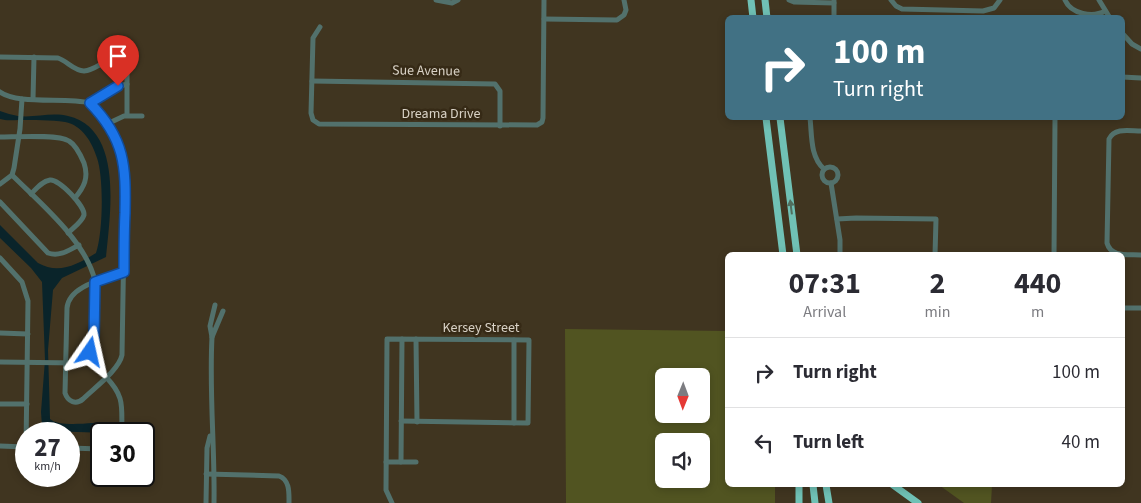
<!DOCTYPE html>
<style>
body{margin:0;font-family:"Source Sans 3",sans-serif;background:#f2f2f3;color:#2b2b33;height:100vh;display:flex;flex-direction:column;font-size:19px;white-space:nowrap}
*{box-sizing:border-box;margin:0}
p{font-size:16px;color:#7c7c81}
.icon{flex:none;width:28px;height:28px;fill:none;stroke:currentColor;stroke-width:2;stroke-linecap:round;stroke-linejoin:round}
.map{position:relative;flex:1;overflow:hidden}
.sheet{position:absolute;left:725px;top:252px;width:400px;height:235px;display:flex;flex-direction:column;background:#fff;border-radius:8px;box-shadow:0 2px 8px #0003}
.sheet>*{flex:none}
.hud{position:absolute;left:725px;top:15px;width:400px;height:105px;border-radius:8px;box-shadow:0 2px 8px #0003;background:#417184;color:#fff;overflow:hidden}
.needle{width:32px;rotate:181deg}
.buttons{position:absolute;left:655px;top:368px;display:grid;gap:10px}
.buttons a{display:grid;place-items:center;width:55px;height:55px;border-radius:8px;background:#fff;box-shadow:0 2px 8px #0003;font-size:25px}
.speed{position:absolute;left:15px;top:422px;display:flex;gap:10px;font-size:25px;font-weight:700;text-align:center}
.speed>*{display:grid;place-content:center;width:65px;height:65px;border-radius:50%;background:#fff;box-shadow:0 2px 8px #0003;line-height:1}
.speed small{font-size:12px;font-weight:400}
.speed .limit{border:2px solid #111;border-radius:8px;background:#fff;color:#111}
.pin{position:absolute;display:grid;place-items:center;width:42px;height:42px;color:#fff;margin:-51px -21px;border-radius:50% 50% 50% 0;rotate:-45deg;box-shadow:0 0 5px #0007}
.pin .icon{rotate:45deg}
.me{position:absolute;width:55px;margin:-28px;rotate:11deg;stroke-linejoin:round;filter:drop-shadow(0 0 4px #0008)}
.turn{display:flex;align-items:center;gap:18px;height:105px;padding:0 25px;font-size:22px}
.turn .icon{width:65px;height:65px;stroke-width:2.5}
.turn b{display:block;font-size:35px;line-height:42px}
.eta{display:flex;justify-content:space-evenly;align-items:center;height:85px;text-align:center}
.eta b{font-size:30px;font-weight:700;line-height:35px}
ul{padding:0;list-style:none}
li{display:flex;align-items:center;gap:15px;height:70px;padding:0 25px;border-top:1px solid #e1e1e2}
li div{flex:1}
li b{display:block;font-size:19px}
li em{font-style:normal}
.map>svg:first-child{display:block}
.green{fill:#515421;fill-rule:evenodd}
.water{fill:#0a242a}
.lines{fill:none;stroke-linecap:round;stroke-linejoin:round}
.minor{stroke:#52716c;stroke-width:5}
.highway{stroke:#70c1b5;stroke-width:7}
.oneway{fill:#506e5e}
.route-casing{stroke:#114b97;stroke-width:12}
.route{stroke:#1a73e8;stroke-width:9}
.labels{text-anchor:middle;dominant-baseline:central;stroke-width:5;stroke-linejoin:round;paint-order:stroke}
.street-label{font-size:14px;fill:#d9d2c6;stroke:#362a16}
</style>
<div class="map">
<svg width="1141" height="503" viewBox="0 0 1141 503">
<rect width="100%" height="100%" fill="#403520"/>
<g class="green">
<path d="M 565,329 L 727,331 L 728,485 L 775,485 L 775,503 L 566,503 ZM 664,376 L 701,376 L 701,414 L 664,414 ZM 664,441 L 701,441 L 701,479 L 664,479 Z"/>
<path d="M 939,485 L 992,485 L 991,503 L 964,503 Z"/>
</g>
<path class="water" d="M 0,111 C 6,113 12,115 18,116 C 35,118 51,112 68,116 C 124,129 110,215 106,257 L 62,278 L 53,290 L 48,350 L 50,419 C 60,428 95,422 109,422 L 109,433 L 46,431 L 42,426 L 41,412 L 45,360 L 42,282 L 31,268 L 0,238 L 0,225 L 38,263 C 59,275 78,264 96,253 C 103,233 104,178 97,158 C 92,142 82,125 65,122 C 51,120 33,120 19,120 C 12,120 7,121 0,119 Z"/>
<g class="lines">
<g class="minor">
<path d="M 436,0 L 452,3 L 458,0"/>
<path d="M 789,0 L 794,2 L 834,3"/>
<path d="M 891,0 L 896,6 L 902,9 L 983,11 L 994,8 L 1000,0"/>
<path d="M 1065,0 C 1071,14 1093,18 1105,11"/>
<path d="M 1099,0 L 1110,18"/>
<path d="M 834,18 L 834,1"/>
<path d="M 544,19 L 617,20 L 624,15 L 626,10 L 624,0"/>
<path d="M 320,27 L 313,38 L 311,113 L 313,120 L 319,124 L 537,125 L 542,122 L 543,118 L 544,0"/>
<path d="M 1122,33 L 1132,44 L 1141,49"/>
<path d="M 0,57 L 58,58 C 67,61 74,71 84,71 C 98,70 107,55 122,59 L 126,62 L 127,67 L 127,115"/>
<path d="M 1122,77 L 1141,78"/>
<path d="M 312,81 L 495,84 L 500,91 L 500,126"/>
<path d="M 0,92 C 18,105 65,97 90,103 C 109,122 123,148 125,176 L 122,355 C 119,370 94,388 83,399 C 76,405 68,402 65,393 L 67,308 C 69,285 106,279 124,272"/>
<path d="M 33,99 L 34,57"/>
<path d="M 90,103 L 114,88 L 127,84"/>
<path d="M 810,118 C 812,135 810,157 824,169"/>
<path d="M 107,124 L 124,116 L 142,116"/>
<path d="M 1141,131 C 1130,131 1115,127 1109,139 L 1107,243 C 1111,258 1129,254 1141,255"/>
<path d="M 0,137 C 15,137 58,134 69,141 C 76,145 81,156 84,163 C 89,178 84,187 75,198"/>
<circle cx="830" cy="175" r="8"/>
<path d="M 831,183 L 840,240 L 840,255"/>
<path d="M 0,184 L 12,175 L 14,168 L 20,129 L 22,99"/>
<path d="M 31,194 C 36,189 42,181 50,180 C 59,179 85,206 84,215 C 82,222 73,228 68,233"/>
<path d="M 0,202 L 48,253 C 60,257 69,250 79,245"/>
<path d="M 837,219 L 856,218 L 936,219 L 935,255"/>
<path d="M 1054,255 L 1055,118"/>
<path d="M 0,258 L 22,282 L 28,301 L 26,447"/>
<path d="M 1122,308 L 1141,308"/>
<path d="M 0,333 L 28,334"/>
<path d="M 212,337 L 223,311"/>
<path d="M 416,339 L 417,422"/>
<path d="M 0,362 L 77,363 C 87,358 93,350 95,339 C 95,323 98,295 95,281 C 86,241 40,203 12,175"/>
<path d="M 106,377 C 126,398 121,407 122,434"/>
<path d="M 0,404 L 27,404"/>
<path d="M 514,423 L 514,340"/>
<path d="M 0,446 L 26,447"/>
<path d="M 69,448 L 101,449"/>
<path d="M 386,462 L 416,462"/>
<path d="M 401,462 L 402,339"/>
<path d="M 206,474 L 279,476 C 290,480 289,493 289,503"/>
<path d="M 206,503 L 207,448 L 210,436"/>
<path d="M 214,503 C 215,448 209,393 212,337 L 210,326 L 215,305"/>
<path d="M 392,503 L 386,490 L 387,339 L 529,340 L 528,423 L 401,421"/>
</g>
<g class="highway">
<path d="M 751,0 L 753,18"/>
<path d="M 765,0 L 767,18"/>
<path d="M 766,118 L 783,255"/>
<path d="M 780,118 L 797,255"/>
<path d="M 799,485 L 799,503"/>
<path d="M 813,485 L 815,503"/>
<path d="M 826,485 L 829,503"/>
<path d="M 893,485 L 918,503"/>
</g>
</g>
<defs><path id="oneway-solid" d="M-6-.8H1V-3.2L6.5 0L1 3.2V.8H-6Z" transform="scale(1.25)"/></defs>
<use class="oneway" href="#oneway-solid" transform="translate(791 207) rotate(-97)"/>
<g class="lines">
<defs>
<path id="route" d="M 90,352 L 94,339 L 95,282 L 124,272 C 124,252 124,233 125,213 C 126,166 125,139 90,103 L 118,86"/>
</defs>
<use href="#route" class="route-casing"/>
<use href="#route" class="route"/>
</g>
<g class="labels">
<g class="street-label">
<text transform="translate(426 71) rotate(1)">Sue Avenue</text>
<text x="441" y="114">Dreama Drive</text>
<text x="481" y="328">Kersey Street</text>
</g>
</g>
</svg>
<div class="buttons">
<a><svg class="needle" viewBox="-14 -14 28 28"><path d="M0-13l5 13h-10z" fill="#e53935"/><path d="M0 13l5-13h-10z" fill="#7c7c81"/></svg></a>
<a><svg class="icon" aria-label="sound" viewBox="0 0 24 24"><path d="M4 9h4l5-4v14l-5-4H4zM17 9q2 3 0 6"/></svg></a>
</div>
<div class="speed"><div>27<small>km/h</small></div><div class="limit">30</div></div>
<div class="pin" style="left:118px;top:86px;background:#d93025"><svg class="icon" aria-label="arrive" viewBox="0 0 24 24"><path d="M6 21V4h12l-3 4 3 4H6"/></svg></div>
<svg class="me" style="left:90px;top:352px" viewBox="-20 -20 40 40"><path d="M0-17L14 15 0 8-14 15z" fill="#1a73e8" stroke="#fff" stroke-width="4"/></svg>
<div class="hud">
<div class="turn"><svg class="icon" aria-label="right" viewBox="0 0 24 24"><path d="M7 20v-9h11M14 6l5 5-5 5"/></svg><div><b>100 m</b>Turn right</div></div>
</div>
<section class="sheet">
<div class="eta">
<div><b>07:31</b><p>Arrival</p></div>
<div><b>2</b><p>min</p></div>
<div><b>440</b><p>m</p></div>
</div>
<ul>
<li><svg class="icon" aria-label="right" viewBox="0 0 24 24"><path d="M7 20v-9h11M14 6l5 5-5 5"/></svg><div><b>Turn right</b></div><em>100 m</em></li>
<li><svg class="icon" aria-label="left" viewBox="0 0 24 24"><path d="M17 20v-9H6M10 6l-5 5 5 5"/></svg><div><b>Turn left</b></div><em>40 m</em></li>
</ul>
</section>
</div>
